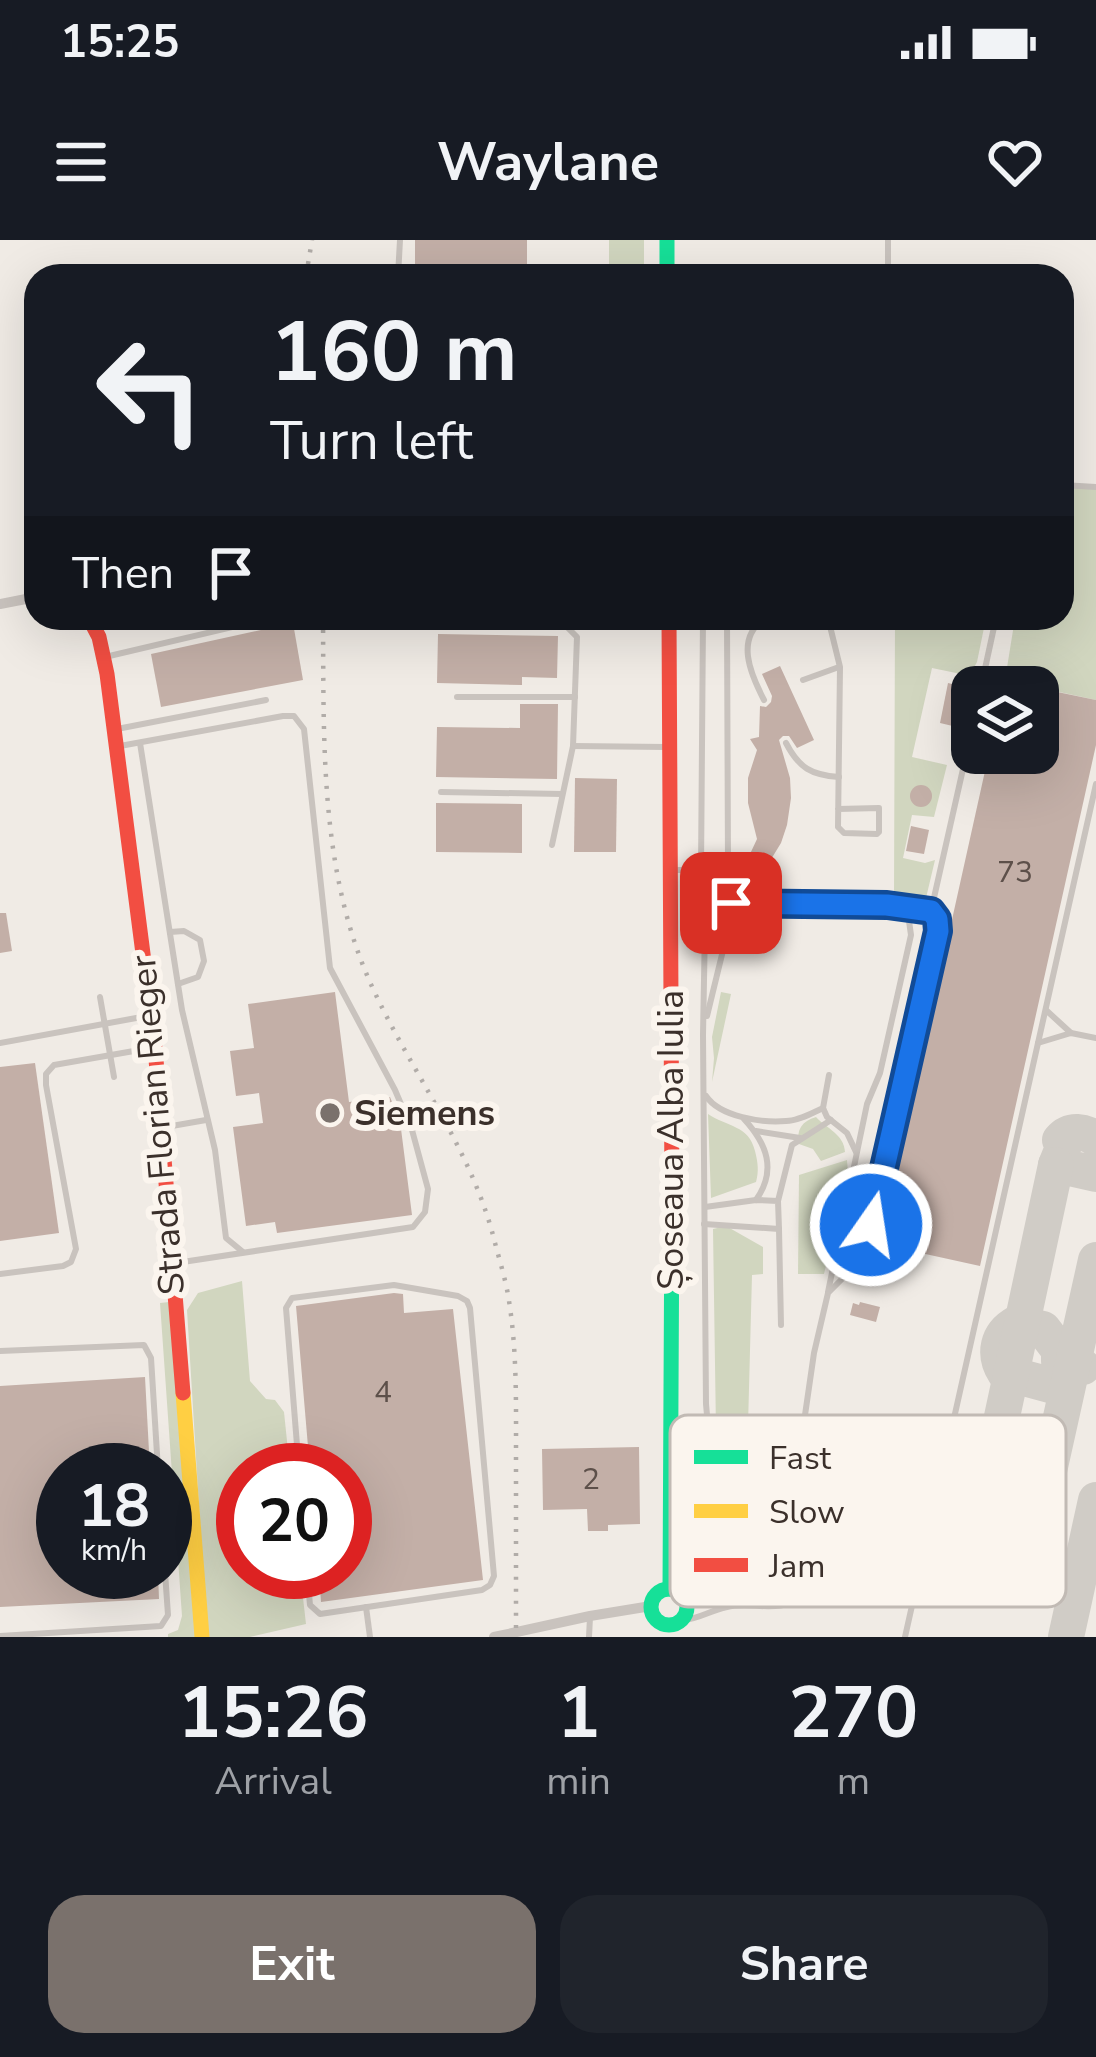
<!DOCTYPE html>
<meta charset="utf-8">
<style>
body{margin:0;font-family:"Nunito Sans",sans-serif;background:#20242c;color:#f1f3f6;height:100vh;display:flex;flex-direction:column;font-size:45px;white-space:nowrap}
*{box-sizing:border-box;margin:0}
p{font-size:39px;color:#9ea1a6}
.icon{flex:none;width:66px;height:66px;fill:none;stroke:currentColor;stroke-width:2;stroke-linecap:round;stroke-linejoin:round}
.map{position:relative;height:1397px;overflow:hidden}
.side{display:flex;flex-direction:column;background:#171b24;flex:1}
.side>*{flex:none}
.guide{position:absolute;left:24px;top:24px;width:1050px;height:366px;border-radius:36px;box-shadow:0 12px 48px #0002;background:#171b24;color:#f1f3f6;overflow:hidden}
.controls{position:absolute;left:951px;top:426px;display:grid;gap:24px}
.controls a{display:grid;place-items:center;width:108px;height:108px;border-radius:24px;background:#171b24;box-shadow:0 12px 48px #0002;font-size:60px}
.speed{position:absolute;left:36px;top:1203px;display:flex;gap:24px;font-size:60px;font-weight:700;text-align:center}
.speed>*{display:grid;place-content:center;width:156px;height:156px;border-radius:50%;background:#171b24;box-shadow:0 12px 48px #0002;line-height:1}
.speed small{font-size:30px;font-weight:400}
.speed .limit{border:18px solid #d22;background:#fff;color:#111}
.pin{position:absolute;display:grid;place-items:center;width:102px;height:102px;color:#fff;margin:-51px;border-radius:24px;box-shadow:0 6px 18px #0006}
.me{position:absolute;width:132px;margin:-66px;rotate:13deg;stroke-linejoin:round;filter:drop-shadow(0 0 9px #0008)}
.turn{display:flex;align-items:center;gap:42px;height:252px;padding:0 48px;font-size:54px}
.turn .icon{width:156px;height:156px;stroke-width:2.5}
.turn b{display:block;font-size:84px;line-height:102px}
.then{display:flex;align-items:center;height:114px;padding:0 48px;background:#0003;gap:24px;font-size:45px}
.eta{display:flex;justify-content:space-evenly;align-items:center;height:204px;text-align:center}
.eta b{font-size:72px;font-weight:700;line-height:84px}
.action{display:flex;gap:24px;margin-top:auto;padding:24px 48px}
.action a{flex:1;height:138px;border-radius:36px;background:#7a716c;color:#fff;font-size:48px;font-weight:700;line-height:138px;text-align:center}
.action a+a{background:#20242c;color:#f1f3f6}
.status{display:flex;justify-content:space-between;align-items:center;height:84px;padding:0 60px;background:#171b24;direction:ltr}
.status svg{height:33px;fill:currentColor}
header{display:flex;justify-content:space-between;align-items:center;height:156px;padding:0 48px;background:#171b24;font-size:54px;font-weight:700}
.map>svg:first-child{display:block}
.green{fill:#d1d6bf}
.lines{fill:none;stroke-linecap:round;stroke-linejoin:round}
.taxiway{stroke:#d0ccc6;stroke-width:36}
.building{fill:#c3afa7}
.lane{stroke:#c9c3be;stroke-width:6}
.street{stroke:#c9c3be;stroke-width:10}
.fast{stroke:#16e098;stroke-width:15}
.slow{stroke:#ffcf43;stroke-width:15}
.jam{stroke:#f24e42;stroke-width:15}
.rail{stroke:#b1aca8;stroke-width:4.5;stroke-dasharray:3 9;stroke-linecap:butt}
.route-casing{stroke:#114b97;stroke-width:30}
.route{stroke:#1a73e8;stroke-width:21}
.poi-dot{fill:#7a716c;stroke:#fbf5ee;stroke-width:4.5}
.labels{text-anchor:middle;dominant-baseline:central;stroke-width:12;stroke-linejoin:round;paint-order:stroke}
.number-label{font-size:30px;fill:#5d504a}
.poi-label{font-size:36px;font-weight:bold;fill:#3b302b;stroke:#fbf5ee;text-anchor:start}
.street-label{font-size:36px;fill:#3b302b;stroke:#fbf5ee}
.key{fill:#fbf5ee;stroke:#c1bab4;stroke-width:3}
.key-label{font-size:33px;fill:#3b302b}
</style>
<div class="status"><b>15:25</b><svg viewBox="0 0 49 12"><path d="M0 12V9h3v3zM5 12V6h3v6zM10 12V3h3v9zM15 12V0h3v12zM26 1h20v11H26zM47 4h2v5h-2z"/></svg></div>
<header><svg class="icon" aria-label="menu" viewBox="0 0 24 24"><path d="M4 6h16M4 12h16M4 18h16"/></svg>Waylane<svg class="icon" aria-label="heart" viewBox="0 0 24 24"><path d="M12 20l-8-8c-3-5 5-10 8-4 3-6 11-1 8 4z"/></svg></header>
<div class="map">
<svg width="1096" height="1397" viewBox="0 0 1096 1397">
<rect width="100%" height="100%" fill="#f0ebe5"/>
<g class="green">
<rect x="609" y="0" width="35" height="36"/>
<path d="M 1062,245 L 1096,247 L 1096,460 L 1005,440 L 1015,378 L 1062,378 Z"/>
<path d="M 895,378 L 986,378 L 977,422 L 972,431 L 961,434 L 932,428 L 912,517 L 947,525 L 934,577 L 912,575 L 903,618 L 925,623 L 935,620 L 926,658 C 917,664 902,662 894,655 Z"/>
<path d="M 721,752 L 731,754 L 712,842 L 714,818 L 712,797 Z"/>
<path d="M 708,874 C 727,887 749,885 755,911 C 758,923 759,931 756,942 L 711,958 Z"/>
<path d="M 816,877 C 827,889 844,894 845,912 L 821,921 L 813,909 L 799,904 C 796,890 802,881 816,877 Z"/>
<path d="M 847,920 L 848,934 L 824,1034 L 798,1034 L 799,935 Z"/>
<path d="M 726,986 L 763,1007 L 763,1034 L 752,1035 L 748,1186 L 788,1188 C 786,1198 784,1209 780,1217 C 769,1239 736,1242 724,1219 C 719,1211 718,1200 716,1191 L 713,989 Z"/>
<path d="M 242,1041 L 250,1141 L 266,1159 L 275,1160 L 284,1172 L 290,1230 L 243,1230 L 243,1332 L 300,1332 L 306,1384 L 250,1397 L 207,1397 L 187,1070 L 198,1053 Z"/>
<path d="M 169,1062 L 197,1397 L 168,1397 L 168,1394 L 178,1390 L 182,1376 L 160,1063 Z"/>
</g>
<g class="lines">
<g class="taxiway">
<path d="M 1096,899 C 1085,891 1070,888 1060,900 L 1064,905 L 1056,925 L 1096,934"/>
<path d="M 1065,1149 L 1005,1133 C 993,1114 997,1094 1017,1083 L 1043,1089 L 1059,1110 L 1059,1121 L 1083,1127"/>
<path d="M 976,1298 L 1056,925"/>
<path d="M 1031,1312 L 1096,1020"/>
<path d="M 1066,1397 L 1096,1260"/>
</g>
</g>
<g class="building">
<rect x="415" y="0" width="112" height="36"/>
<path d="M 293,383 L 303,440 L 161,467 L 151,414 Z"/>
<path d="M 438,394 L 558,396 L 557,438 L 522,437 L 522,445 L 437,443 Z"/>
<path d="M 780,426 L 814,500 L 797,508 L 789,496 L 783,496 L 779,500 L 790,538 L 791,558 L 787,585 L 781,603 L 762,634 L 761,614 L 750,614 L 757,599 L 748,563 L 748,538 L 757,510 L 750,499 L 759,497 L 760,466 L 766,467 L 771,462 L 772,456 L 762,434 Z"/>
<path d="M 948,443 L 965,447 L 957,487 L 940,483 Z"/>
<path d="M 1038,448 L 1096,460 L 1096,505 L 980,1026 L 880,1004 L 989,513 L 1038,513 Z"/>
<path d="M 520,464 L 558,464 L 557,539 L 436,537 L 437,487 L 520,488 Z"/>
<path d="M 575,538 L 617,539 L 616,612 L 574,612 Z"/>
<circle cx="921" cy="556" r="11"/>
<path d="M 436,563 L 522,564 L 522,613 L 436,612 Z"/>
<path d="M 911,586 L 929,590 L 924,614 L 906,611 Z"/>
<path d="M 0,673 L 6,673 L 12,711 L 0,713 Z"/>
<path d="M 335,752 L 349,862 L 390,857 L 400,881 L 412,975 L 277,993 L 275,982 L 246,986 L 233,887 L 263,883 L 259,853 L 236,856 L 230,811 L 254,808 L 248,764 Z"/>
<path d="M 35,823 L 59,993 L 0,1001 L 0,827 Z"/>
<path d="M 394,1053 L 403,1054 L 404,1073 L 453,1069 L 483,1340 L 321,1362 L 319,1332 L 345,1332 L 345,1230 L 310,1230 L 296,1066 Z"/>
<path d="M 860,1062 L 880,1067 L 876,1082 L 850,1075 L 853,1063 L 859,1065 Z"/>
<path d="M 145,1137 L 150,1230 L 63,1230 L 63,1332 L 158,1332 L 159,1359 L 0,1367 L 0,1146 Z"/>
<path d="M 639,1207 L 640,1284 L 608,1285 L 608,1291 L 588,1291 L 587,1269 L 543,1270 L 542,1209 Z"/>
</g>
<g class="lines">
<g class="lane">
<path d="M 888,0 L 888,36"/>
<path d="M 398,36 L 400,0"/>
<path d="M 1062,245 L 1096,247"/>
<path d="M 828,378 L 840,427 L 838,587 L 844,593 L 877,594 L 879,592 L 879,568 L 838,569"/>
<path d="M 533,383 L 567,387 L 577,397 L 573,506 L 552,605"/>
<path d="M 105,417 L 271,378"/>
<path d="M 803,440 L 839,427"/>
<path d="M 981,447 L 996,378"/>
<path d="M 457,457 L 575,457"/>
<path d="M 764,460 C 750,433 735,398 765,378"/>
<path d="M 117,489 L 266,460"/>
<path d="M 140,503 L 182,770 L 215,910 L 226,998 L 243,1012"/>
<path d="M 786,503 C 799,528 811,535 839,537"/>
<path d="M 120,506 L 283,476 L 294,476 L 304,489 L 330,728 L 395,850 L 412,890 L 428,949 L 425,972 L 413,987 L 176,1023"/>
<path d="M 573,506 L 666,507"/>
<path d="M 441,552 L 562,554"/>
<path d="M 674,630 L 722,630 L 728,625 L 727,378"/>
<path d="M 701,630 L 703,378"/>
<path d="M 170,692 L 184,691 L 200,700 L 204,721 L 198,737 L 178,744"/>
<path d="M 100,757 L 114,837"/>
<path d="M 1047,771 L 1071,793"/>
<path d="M 707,776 L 727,694 L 738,686"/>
<path d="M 0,803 L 147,776"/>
<path d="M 1038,803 L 1071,793 L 1096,798"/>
<path d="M 829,835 L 823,868 L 827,877 L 847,893 L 856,912"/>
<path d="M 706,856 C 720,877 762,883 786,881 C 798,881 812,873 823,868"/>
<path d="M 744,879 C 767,904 777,930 756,960"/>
<path d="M 166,887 L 206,880"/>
<path d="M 756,891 L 800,898"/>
<path d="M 778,961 L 792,905 L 831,880"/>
<path d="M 704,984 L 779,989 L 778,961 L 756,960 L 705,967"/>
<path d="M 779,989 L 781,1085"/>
<path d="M 0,1034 L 63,1026 L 71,1022 L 76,1009 L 46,845 L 46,834 L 54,825 L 151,808"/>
<path d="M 828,1052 L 867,864 L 880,833 L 911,695 L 909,681 L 899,666"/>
<path d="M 0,1111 L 144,1105 L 151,1118 L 158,1230"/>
<path d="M 299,1230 L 286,1068 L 292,1058 L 394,1045 L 458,1056 L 467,1061 L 470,1068 L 494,1336 L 490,1345 L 482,1350 L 320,1374 L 310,1365 L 307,1332"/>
<path d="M 727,1237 C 773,1255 787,1224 802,1186"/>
<path d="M 681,1354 L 704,1357 L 724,1367"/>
<path d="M 751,1365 L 752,1325 L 747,1285 L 717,1223 L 709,1197 L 706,1164 L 703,795 L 705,686 C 710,671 716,664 732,663 L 887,665 L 930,671"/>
<path d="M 366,1367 L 370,1397"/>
<path d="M 680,1381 C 702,1378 708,1371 727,1367 C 750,1361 784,1375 801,1355 L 805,1175 L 814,1113 L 828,1053 L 853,1028 L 871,985 L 938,691 L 937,679 L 931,671 L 972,489"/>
<path d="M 0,1396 L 161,1386 L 168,1375 L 165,1332"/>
<path d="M 589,1397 L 590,1377"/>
<path d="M 905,1397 L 1096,544"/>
</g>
<g class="street">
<path d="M 0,364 L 36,357"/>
<path d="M 494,1397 L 590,1376 L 651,1366"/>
</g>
<g class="fast">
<path d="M 667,0 L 667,36"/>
<path d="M 670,1349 L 672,955"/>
<circle cx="669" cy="1367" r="18"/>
</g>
<path class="slow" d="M 183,1153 L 202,1397"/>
<g class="jam">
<path d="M 89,378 L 99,397 L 107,434 L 155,807 L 183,1153"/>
<path d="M 669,378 L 672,955"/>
</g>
<g class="rail">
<path d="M 306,36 L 312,0"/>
<path d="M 323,378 C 324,504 319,636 375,753 C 414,836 471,909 494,999 C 499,1019 506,1040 509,1061 C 517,1111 516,1164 516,1215 C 516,1276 516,1336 516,1397"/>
</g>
</g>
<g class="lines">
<defs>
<path id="route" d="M 731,663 L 887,665 L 931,671 L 937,679 L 938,691 L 871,985"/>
</defs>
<use href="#route" class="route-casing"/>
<use href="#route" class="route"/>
</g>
<circle class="poi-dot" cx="330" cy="873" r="12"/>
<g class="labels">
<g class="number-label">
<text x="1015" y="632">73</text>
<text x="383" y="1152">4</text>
<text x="591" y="1239">2</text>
</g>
<g class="poi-label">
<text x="354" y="873">Siemens</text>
</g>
<g class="street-label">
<text transform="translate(158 885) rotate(-95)">Strada Florian Rieger</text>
<text transform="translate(671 900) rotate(-90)">Șoseaua Alba Iulia</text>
</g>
</g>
<rect x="670" y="1175" width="396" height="192" rx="18" class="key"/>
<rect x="694" y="1210" width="54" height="14" fill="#16e098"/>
<rect x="694" y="1264" width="54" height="14" fill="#ffcf43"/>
<rect x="694" y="1318" width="54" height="14" fill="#f24e42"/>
<g class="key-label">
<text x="769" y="1229">Fast</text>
<text x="769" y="1283">Slow</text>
<text x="769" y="1337">Jam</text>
</g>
</svg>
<div class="controls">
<a><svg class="icon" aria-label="layers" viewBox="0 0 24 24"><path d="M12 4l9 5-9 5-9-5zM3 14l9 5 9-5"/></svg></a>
</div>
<div class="speed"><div>18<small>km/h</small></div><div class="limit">20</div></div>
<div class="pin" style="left:731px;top:663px;background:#d93025"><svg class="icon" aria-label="arrive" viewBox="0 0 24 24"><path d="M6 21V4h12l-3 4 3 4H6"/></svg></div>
<svg class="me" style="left:871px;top:985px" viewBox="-20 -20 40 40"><circle r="17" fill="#1a73e8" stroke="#fff" stroke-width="3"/><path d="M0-11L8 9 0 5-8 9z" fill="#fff"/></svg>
<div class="guide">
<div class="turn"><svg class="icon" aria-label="left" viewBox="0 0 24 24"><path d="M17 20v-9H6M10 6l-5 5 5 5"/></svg><div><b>160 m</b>Turn left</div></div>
<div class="then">Then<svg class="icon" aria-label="arrive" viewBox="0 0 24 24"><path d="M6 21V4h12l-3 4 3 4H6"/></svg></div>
</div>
</div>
<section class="side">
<div class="eta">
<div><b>15:26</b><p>Arrival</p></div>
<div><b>1</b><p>min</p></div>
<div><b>270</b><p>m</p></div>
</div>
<div class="action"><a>Exit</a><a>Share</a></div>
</section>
